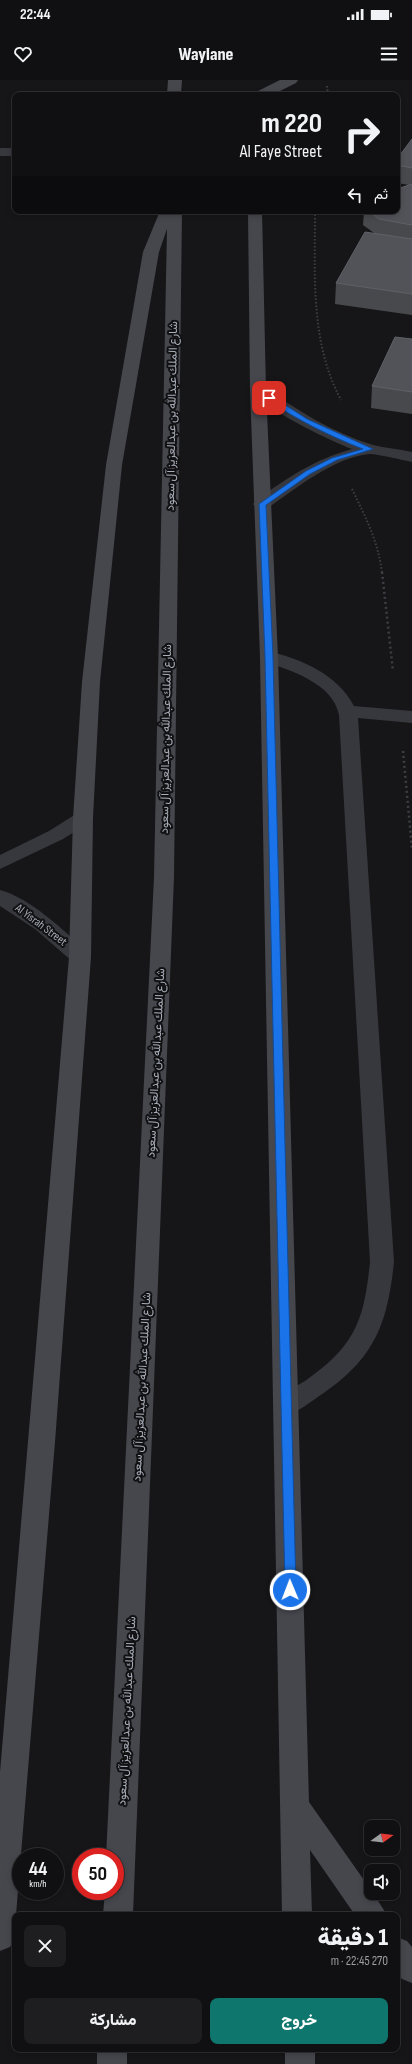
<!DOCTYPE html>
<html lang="ar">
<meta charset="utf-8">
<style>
body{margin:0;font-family:"Sofia Sans Condensed",Vazirmatn,sans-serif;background:#1e1e20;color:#f1f3f6;direction:rtl;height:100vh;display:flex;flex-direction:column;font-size:15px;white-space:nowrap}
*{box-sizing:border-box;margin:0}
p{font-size:13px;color:#9c9d9f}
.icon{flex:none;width:22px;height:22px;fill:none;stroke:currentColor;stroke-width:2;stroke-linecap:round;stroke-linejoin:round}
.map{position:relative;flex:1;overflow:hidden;direction:ltr}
.drawer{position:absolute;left:12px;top:1832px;width:388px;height:140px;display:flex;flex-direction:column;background:#101012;border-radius:8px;box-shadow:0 2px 6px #0003,0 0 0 1px #303032;direction:rtl}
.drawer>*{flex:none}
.guide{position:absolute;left:12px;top:12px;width:388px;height:122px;border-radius:8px;box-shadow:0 2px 6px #0003,0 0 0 1px #303032;direction:rtl;background:#101012;color:#f1f3f6;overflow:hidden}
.needle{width:26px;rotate:75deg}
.fabs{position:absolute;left:364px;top:1740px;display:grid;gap:8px}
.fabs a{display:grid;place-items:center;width:36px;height:36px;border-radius:8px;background:#101012;box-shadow:0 2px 6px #0003,0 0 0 1px #303032;font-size:20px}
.speed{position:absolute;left:12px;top:1768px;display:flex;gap:8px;font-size:20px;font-weight:700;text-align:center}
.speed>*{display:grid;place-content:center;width:52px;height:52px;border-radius:50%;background:#101012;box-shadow:0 2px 6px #0003,0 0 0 1px #303032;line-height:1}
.speed small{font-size:10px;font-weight:400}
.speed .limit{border:6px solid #d22;background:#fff;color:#111}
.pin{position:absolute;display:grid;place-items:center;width:34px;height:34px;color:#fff;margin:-17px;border-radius:8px;box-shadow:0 2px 6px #0006}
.me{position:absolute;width:44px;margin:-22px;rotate:359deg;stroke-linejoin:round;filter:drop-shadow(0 0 3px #0008)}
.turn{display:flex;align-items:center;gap:14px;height:84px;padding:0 12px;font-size:18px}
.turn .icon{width:52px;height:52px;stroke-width:2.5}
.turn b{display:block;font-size:28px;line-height:34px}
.then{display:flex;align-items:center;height:38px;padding:0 12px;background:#0003;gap:8px;font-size:15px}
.round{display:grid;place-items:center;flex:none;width:42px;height:42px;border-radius:8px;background:#1e1e20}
.summary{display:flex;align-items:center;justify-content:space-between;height:68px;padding:0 12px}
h1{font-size:24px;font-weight:800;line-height:30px}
.primary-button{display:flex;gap:8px;margin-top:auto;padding:8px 12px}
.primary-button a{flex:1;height:46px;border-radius:8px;background:#0f766e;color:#fff;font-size:16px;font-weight:800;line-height:46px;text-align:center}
.primary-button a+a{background:#1e1e20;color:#f1f3f6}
.status{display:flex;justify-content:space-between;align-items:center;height:28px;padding:0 20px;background:#101012;direction:ltr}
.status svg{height:11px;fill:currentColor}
header{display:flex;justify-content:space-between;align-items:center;height:52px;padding:0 12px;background:#101012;font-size:18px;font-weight:800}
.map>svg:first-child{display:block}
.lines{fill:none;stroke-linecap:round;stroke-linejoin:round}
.path-far1{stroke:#3d3f44;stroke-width:2;stroke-dasharray:1.5 2;stroke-linecap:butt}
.path{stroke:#3d3f44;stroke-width:2.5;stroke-dasharray:2 3;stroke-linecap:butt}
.service{fill:#37383d;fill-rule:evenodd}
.minor{fill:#37383d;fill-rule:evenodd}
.secondary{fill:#45474d;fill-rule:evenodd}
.wall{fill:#47494d}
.building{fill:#525359;stroke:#5f6168}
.route{fill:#1a73e8;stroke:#114b97}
.labels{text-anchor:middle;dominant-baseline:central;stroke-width:4;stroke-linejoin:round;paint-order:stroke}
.street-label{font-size:12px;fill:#a8adb8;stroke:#111113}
</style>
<div class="status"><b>22:44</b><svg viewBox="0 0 49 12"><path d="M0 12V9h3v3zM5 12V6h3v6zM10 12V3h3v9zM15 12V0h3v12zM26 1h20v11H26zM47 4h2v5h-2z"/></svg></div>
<header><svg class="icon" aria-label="menu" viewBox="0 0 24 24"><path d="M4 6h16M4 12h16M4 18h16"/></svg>Waylane<svg class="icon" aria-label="heart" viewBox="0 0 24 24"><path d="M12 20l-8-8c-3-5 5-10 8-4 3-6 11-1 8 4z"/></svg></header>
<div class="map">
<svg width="412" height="1984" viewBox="0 0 412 1984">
<rect width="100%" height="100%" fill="#161618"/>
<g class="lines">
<g class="path-far1">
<path d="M 327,6 L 328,15"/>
<path d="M 315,131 C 315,195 310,262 341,320"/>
<path d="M 352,409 C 366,438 378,461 382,493"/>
</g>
<g class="path">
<path d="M 382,492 L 393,591"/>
<path d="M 403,671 L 412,769"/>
</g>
<path class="service" d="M 269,571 C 303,580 337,594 354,626 L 412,631 L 412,643 L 358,638 L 394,1182 C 387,1248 373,1281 315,1319 C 303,1327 293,1337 277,1332 L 274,1325 C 280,1313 294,1308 305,1301 C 355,1266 364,1241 370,1182 L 339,635 C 333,603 290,590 262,581 L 260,577 L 262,573 Z"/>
<g class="minor">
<rect x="0" y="68" width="15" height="8"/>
<path d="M 258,305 L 264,307 C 297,330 333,353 373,365 C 385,368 399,369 412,372 L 412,382 C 402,380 378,374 369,374 C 335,377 295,409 268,428 L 262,429 L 256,428 L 253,424 L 256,420 C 289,397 313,380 352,369 C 330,361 263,328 250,310 L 252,307 Z"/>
<path d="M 83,732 L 90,734 L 93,738 L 90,742 L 63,759 L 0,789 L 0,775 L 49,751 L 76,734 Z"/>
<path d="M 0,810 C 30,818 65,851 87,872 L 91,877 L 87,882 L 80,884 L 73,882 L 35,849 L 0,826 Z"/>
</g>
<g class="secondary">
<path d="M 168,0 L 182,0 L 181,15 L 167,15 Z"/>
<path d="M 280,0 L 298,0 L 296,3 L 272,15 L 254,15 L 256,12 Z"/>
<path d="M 160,131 L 182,131 L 174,797 L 133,1835 L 103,1835 L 105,1811 L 115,1811 L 115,1777 L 106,1777 L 154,797 L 167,149 L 159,172 L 122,385 L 100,602 L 93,738 L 91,877 L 55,1362 L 16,1835 L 15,1835 L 15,1857 L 10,1867 L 0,1871 L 0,1692 L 69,877 L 73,738 L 82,602 L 106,385 L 143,172 Z"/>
<path d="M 248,131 L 262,131 L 266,310 L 278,577 L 309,1722 L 371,1810 L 371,1813 L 373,1813 L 387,1835 L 355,1835 L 310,1770 L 312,1835 L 282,1835 L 260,577 L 250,310 Z"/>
<path d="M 397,1857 L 407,1861 L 412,1867 L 412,1903 L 402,1899 L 397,1893 Z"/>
<rect x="97" y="1969" width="30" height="15"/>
<rect x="285" y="1969" width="30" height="15"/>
</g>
</g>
<g class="wall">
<path d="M 412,59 L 412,235 L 335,224 L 336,203 L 374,153 L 363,145 L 364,131 L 397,131 L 409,105 L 397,103 L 397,79 Z"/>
<path d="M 412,259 L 412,334 L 371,328 L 372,306 Z"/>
</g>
<g class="building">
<path d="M 412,59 L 412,88 L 397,85 L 397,79 Z"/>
<path d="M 412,104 L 412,145 L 379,139 L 369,131 L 397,131 L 397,109 Z"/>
<path d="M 365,152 L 412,159 L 412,214 L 336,203 Z"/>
<path d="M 395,257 L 412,259 L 412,312 L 372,306 Z"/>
</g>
<path class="route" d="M 266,316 L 271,316 L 307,339 L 373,369 L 337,380 L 310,394 L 266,425 L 273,577 L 296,1510 L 294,1513 L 286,1513 L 285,1510 L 265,577 L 259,424 L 306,391 L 332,378 L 363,369 C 327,355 298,340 266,319 Z"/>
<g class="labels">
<g class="street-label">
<text transform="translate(172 336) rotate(-89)">شارع الملك عبدالله بن عبدالعزيز آل سعود</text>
<text transform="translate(166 659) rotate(-89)">شارع الملك عبدالله بن عبدالعزيز آل سعود</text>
<text transform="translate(41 845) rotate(37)">Al Yisrah Street</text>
<text transform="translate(156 983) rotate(-87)">شارع الملك عبدالله بن عبدالعزيز آل سعود</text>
<text transform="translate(142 1307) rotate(-87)">شارع الملك عبدالله بن عبدالعزيز آل سعود</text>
<text transform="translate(127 1631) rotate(-87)">شارع الملك عبدالله بن عبدالعزيز آل سعود</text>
</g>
</g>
</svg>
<div class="fabs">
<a><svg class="needle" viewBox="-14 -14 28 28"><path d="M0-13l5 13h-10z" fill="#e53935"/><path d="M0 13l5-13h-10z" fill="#9c9d9f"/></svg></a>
<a><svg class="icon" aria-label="sound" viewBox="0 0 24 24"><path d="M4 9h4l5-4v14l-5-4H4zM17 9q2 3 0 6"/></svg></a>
</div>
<div class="speed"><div>44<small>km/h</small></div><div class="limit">50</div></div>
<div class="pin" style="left:269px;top:318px;background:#d93025"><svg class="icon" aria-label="arrive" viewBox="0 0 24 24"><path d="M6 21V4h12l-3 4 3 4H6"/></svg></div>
<svg class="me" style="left:290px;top:1510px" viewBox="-20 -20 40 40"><circle r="17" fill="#1a73e8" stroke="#fff" stroke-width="3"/><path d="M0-11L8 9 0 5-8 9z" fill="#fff"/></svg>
<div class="guide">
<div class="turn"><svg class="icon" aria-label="right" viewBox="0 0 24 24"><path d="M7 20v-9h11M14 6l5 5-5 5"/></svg><div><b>220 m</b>Al Faye Street</div></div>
<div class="then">ثم<svg class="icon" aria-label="left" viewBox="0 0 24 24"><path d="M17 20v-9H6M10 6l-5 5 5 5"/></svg></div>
</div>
<section class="drawer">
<div class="summary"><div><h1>1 دقيقة</h1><p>270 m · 22:45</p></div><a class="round"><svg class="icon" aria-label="close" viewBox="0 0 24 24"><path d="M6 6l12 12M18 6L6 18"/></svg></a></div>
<div class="primary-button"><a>خروج</a><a>مشاركة</a></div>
</section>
</div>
